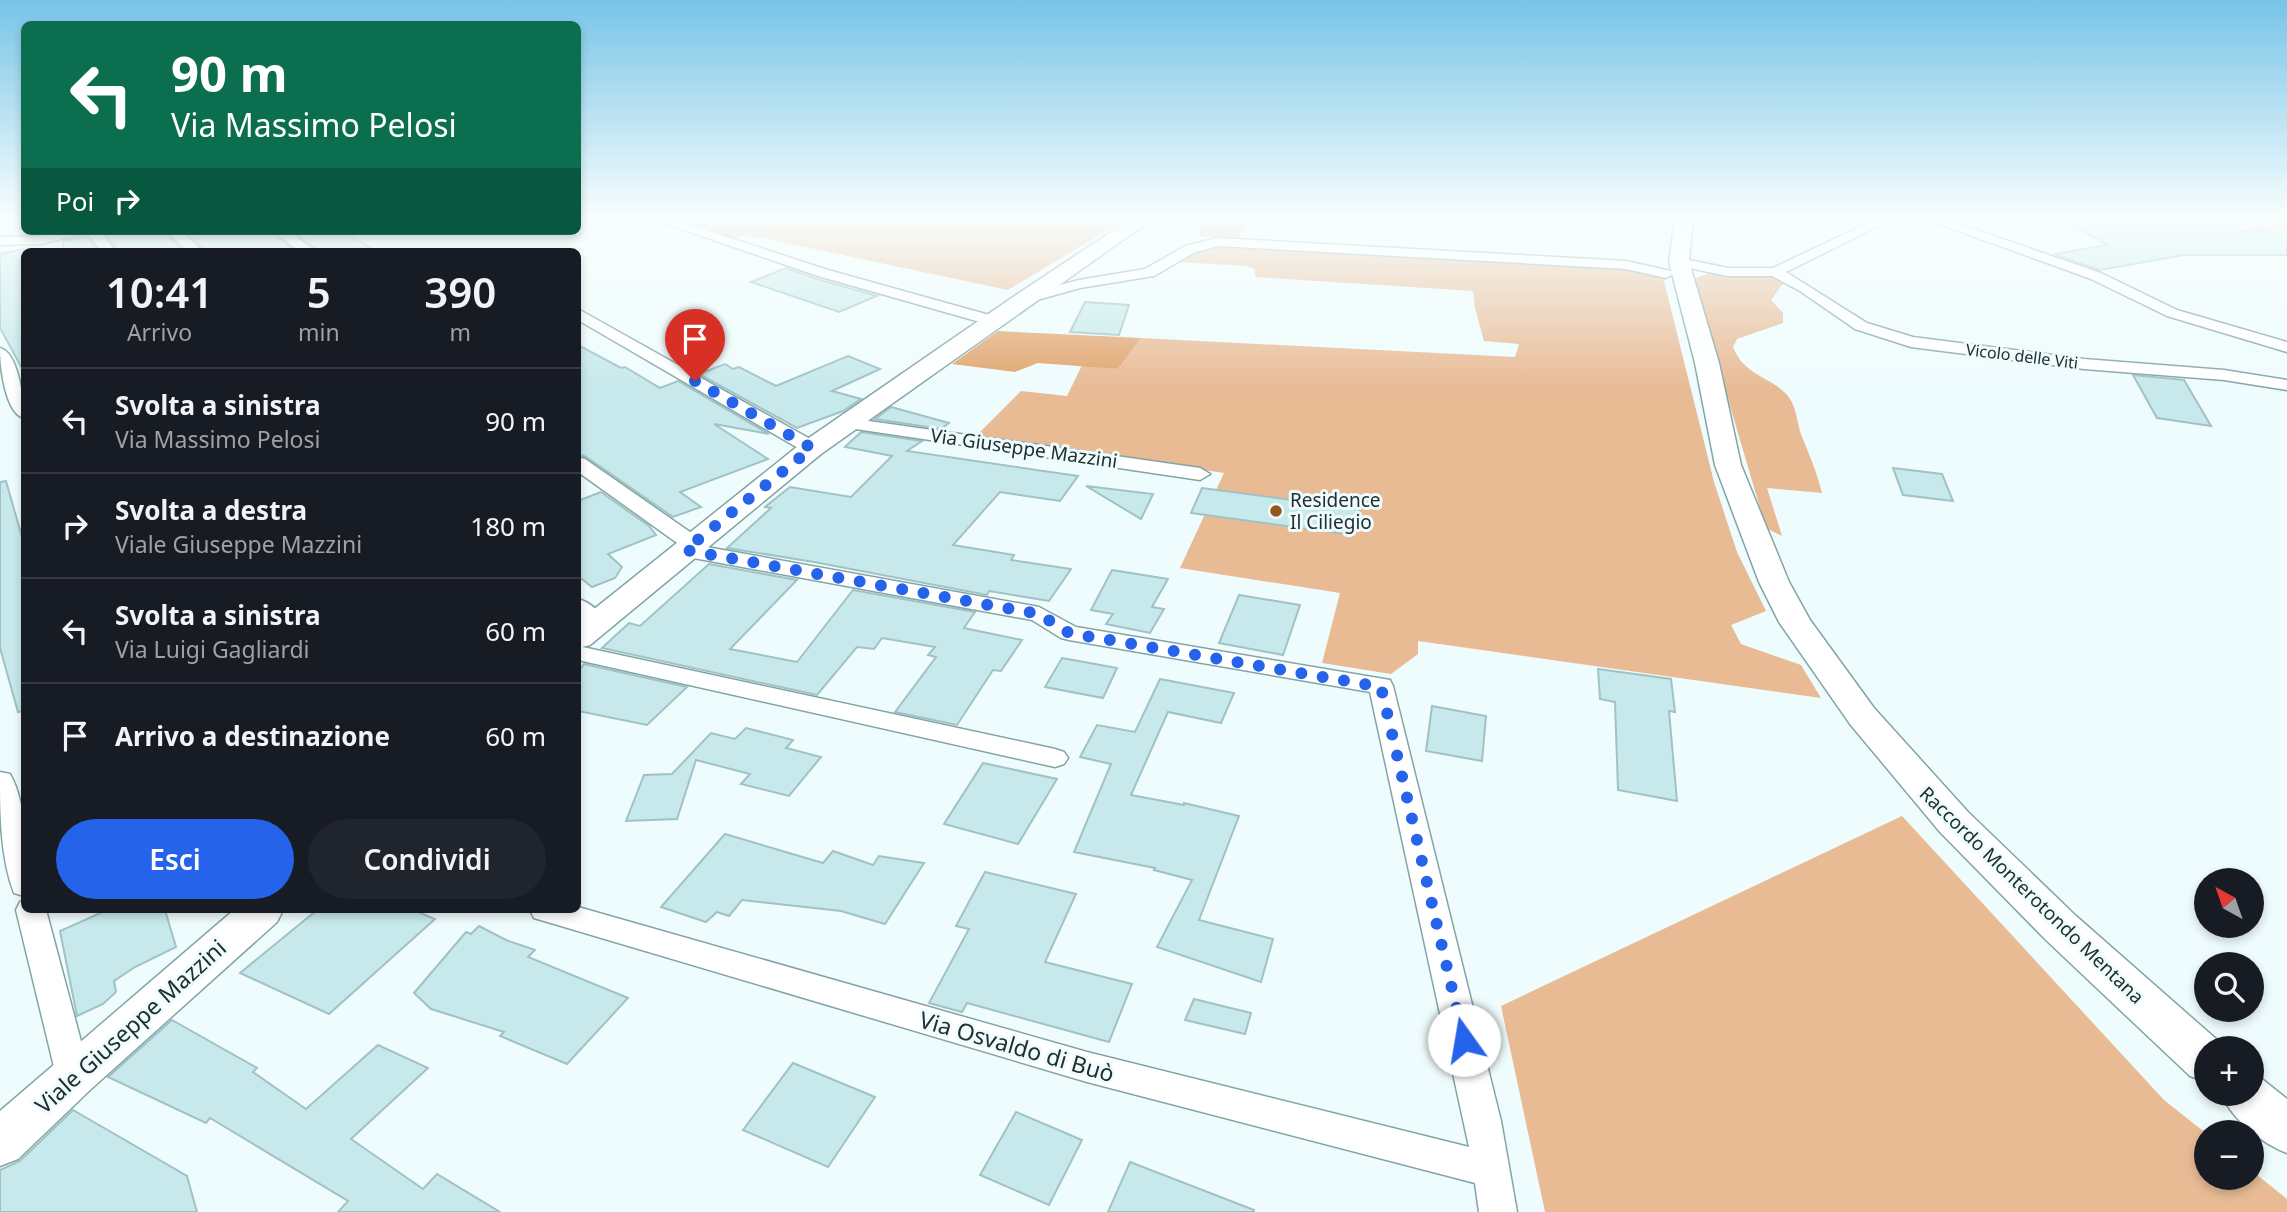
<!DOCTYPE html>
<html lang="it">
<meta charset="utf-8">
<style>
body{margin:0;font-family:"Noto Sans",sans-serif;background:#20242c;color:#f1f3f6;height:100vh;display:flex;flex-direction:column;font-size:26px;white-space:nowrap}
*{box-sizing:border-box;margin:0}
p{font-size:23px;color:#9ea1a6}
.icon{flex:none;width:38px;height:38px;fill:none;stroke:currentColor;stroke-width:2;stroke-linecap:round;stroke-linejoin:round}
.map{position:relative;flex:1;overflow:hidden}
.sheet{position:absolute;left:21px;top:248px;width:560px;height:665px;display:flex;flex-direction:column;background:#171b24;border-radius:10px;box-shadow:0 4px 10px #0003}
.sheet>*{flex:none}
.top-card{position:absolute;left:21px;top:21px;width:560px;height:214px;border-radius:10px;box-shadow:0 4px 10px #0003;background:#0b6e4f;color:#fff;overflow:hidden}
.needle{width:46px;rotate:320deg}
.controls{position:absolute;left:2194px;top:868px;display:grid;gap:14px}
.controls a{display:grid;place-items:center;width:70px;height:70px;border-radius:50%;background:#171b24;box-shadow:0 4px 10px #0003;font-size:35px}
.pin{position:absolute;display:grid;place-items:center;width:60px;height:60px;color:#fff;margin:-72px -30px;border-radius:50% 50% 50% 0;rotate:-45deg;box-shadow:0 0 7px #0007}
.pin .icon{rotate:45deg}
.me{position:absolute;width:77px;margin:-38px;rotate:347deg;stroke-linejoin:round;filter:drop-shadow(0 0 5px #0008)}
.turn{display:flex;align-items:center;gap:24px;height:147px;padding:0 35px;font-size:32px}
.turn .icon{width:91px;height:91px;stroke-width:2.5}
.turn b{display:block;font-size:49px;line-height:60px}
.then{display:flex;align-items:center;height:66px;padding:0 35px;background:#0003;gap:14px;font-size:26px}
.eta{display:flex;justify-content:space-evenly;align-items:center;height:119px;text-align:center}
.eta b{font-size:42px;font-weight:600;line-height:49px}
.cta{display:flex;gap:14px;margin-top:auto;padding:14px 35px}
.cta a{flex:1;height:80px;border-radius:42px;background:#2563eb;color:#fff;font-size:28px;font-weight:600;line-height:80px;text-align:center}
.cta a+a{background:#20242c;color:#f1f3f6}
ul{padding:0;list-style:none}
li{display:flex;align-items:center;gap:21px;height:105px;padding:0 35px;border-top:2px solid #363941}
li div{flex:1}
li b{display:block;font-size:26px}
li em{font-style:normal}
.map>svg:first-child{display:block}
.green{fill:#e8bb95}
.forest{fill:#e1a46d}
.building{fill:#c7e9eb;stroke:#a1c2c4;stroke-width:2}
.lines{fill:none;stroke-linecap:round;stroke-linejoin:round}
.street-casing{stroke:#83a4a6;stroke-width:3}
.secondary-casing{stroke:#83a4a6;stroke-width:3}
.street{fill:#fff;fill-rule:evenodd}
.secondary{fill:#fff;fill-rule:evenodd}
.route{stroke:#2563eb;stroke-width:12;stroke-dasharray:0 21.6}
.poi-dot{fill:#945918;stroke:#effcfd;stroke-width:2.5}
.labels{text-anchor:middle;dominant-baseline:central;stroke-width:6;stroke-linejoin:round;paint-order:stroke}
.far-street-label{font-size:16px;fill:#212f30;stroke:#effcfd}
.street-label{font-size:19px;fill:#212f30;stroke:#effcfd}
.poi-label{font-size:19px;fill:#212f30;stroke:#effcfd;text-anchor:start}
.near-street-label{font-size:23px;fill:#212f30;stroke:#effcfd}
</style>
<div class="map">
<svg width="2287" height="1212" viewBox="0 0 2287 1212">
<rect width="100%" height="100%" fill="#effcfd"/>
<g class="green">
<path d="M 669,218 L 1128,218 L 1008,290 L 748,235 L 730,238 Z"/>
<path d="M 1200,218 L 1234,218 L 1248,224 L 1238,238 L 1200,237 Z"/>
<path d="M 2226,218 L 2287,218 L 2287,230 L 2251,230 Z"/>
<path d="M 1230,245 L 1629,267 L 1663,277 L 1714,482 L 1737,552 L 1766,611 L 1731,625 L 1741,644 L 1801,665 L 1821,698 L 1418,641 L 1418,654 L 1391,674 L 1322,663 L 1340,593 L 1180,568 L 1224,473 L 976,436 L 1021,391 L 1067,396 L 1082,365 L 1118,369 L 1141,338 L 1515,357 L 1519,344 L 1484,341 L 1475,308 L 1473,291 L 1255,277 L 1255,269 L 1247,266 L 1177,262 L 1210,247 Z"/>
<path d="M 1705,274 C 1726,275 1769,270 1784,282 L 1771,300 L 1783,313 L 1783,323 L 1737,339 L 1733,347 C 1745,377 1771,376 1788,396 C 1797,407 1797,425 1802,437 C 1810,456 1817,473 1822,493 L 1767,488 L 1782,536 L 1766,528 L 1694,284 L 1696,278 Z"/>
<path d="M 1902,816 L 2164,1100 L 2207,1134 L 2207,1178 L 2252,1178 L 2252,1171 L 2287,1199 L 2287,1212 L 1545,1212 L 1501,1006 Z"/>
</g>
<path class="forest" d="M 998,331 L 1141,338 L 1118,369 L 1038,363 L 1015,372 L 952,364 Z"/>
<g class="building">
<path d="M 2180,218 L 2191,224 L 2225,223 L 2242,231 L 2287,232 L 2287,255 L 2184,255 L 2100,270 L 2054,254 L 2108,245 L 2063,220 Z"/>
<path d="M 115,231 L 164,231 L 184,252 L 119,252 L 105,233 Z"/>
<path d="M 186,231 L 269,231 L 297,252 L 206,252 Z"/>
<path d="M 292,231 L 343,231 L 378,252 L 320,252 Z"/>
<path d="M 87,237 L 99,252 L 64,252 L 63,241 Z"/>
<path d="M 24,249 L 24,372 L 0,328 L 0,254 Z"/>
<path d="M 786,268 L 817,279 L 877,296 L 839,312 L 751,282 Z"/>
<path d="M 1085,302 L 1129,305 L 1119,335 L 1070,332 Z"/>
<path d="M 578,345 L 621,368 L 625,367 L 660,388 L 678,381 L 769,434 L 714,424 L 768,459 L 680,492 L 701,507 L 673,517 L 586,457 L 578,454 Z"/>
<path d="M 848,356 L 880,369 L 832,391 L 861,399 L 843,411 L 797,428 L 699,374 L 725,364 L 733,369 L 739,367 L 776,386 Z"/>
<path d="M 2133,375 L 2184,380 L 2211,426 L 2157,418 Z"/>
<path d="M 891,407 L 949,423 L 941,429 L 875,419 Z"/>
<path d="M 861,432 L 922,441 L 907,451 L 1078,476 L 1060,501 L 1000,492 L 953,545 L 1014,555 L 1011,560 L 1071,569 L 1049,601 L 989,591 L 987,595 L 814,562 L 727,548 L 771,508 L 765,507 L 790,487 L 851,497 L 892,456 L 845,447 Z"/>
<path d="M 1893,468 L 1942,474 L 1953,501 L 1903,495 Z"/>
<path d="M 6,481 L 24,544 L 24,711 L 18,712 L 0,648 L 0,482 Z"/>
<path d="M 1086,486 L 1153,494 L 1141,519 Z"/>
<path d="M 1202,488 L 1359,509 L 1353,535 L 1191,513 Z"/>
<path d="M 601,492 L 649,526 L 656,535 L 608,554 L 622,567 L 615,578 L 592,587 L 578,576 L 578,501 Z"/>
<path d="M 709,564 L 797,580 L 730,649 L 797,662 L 853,590 L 975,612 L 964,628 L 1022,640 L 1001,671 L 993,670 L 957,725 L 895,712 L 936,657 L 928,655 L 935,647 L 882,638 L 874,649 L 857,647 L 817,695 L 602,648 L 629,623 L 640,626 Z"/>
<path d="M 1112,570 L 1168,579 L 1152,607 L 1164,609 L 1150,633 L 1106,624 L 1113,614 L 1091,610 Z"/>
<path d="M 1239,595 L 1300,605 L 1283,655 L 1219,643 Z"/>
<path d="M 1062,658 L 1117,668 L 1103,698 L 1045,687 Z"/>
<path d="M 584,664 L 687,687 L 647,725 L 578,711 L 578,671 Z"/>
<path d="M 1598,669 L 1671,679 L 1675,712 L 1669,711 L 1677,801 L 1618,790 L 1615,702 L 1600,699 Z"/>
<path d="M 1160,679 L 1234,693 L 1221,723 L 1168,712 L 1131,795 L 1184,805 L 1184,803 L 1239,816 L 1199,920 L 1273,939 L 1261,982 L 1157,947 L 1192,880 L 1154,870 L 1155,868 L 1074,852 L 1111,764 L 1080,757 L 1097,725 L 1135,732 Z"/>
<path d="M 1432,706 L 1486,716 L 1482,761 L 1426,751 Z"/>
<path d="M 746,728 L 793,740 L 786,748 L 821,757 L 789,796 L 741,784 L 750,774 L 696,760 L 677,819 L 626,821 L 644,775 L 672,774 L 711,733 L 735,739 Z"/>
<path d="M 983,763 L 1057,779 L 1018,844 L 944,824 Z"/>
<path d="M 725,834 L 823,863 L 833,851 L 873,865 L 879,856 L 924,863 L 885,924 L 841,911 L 742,900 L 729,916 L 717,912 L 706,922 L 661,907 Z"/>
<path d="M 985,872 L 1076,894 L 1045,962 L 1132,984 L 1109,1042 L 967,1003 L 962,1012 L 929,1003 L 969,929 L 956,926 Z"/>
<path d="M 107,910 L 165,910 L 176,947 L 135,967 L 114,981 L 116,992 L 103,1004 L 77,1016 L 60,931 Z"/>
<path d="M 317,910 L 413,910 L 435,919 L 329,1014 L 240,973 Z"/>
<path d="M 479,926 L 506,940 L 535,950 L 528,957 L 628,998 L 567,1064 L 500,1036 L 504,1032 L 431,1009 L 414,993 L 466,932 L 471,934 Z"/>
<path d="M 1194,999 L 1251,1013 L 1245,1034 L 1185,1020 Z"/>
<path d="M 172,1020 L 257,1068 L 253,1072 L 306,1109 L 378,1045 L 428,1068 L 351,1139 L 423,1189 L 437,1174 L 500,1212 L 338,1212 L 348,1201 L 210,1118 L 206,1123 L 108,1077 Z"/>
<path d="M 793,1063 L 875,1097 L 828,1167 L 743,1130 Z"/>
<path d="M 73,1110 L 187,1176 L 197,1212 L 0,1212 L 0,1170 L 20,1161 Z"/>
<path d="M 1016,1112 L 1082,1140 L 1049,1205 L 980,1175 Z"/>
<path d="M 1130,1162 L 1254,1210 L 1254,1212 L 1108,1212 Z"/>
</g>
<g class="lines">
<defs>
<g id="street">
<path d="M 649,218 L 669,218 L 828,270 L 1000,318 L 1002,321 L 994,326 L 818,276 Z"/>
<path d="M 1878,218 L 1895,218 L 1786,272 L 1867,323 L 1913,337 L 2084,359 L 2224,370 L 2287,380 L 2287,390 L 2224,380 L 2084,369 L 1911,347 L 1855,329 L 1800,291 L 1772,276 L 1728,276 L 1674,265 L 1672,262 L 1679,258 L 1728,268 L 1773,268 Z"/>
<path d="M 1923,218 L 1942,218 L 2101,273 L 2177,310 L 2287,342 L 2287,352 L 2167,316 L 2091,279 Z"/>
<path d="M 61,231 L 85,231 L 83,234 L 41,244 L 0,245 L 0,237 L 41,236 Z"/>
<path d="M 86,231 L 100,231 L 116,252 L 102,252 Z"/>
<path d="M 167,231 L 182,231 L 203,252 L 188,252 Z"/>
<path d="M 272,231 L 288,231 L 317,252 L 301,252 Z"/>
<path d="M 1218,238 L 1626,261 L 1671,271 L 1673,274 L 1666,278 L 1626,269 L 1218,246 L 1195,252 L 1154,276 L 1080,288 L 1023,304 L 1015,299 L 1018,296 L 1079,280 L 1145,269 L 1185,246 Z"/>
<path d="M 578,309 L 819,444 L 821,448 L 819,452 L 805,452 L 578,320 Z"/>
<path d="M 0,348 C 19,353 24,402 24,418 C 5,414 0,365 0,348 Z"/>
<path d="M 848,418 L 1200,468 L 1210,474 L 1200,480 L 842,427 L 839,423 Z"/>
<path d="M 578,457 L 585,459 L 700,539 L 703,544 L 701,546 L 1039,607 L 1076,627 L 1390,680 L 1393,686 L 1501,1121 L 1517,1212 L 1479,1212 L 1475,1183 L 1087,1082 L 534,918 L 530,910 L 578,910 L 578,907 L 1087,1052 L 1469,1147 L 1370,692 L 1069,640 L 1061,638 L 1032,620 L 677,555 L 674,550 L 680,545 L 578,472 Z"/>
<path d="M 578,599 C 590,602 601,613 608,623 L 604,628 L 588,628 L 578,618 Z"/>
<path d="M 578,646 L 1055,749 L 1064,752 L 1068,758 L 1064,764 L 1055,767 L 578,660 Z"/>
<path d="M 0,772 L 10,774 C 28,805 27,862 24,896 L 14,893 C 0,857 0,811 0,772 Z"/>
<path d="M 24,900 L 24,910 L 46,910 L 90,1075 L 85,1086 L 73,1090 L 61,1086 L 56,1075 L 16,910 L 20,902 Z"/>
</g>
<g id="secondary">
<path d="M 1132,218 L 1154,218 L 821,454 L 590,645 L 578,648 L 578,622 L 803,442 L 1016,295 Z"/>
<path d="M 1675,218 L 1693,218 L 1689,262 L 1719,363 L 1741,465 L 1789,582 L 1810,620 L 1874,708 L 1968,812 L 2076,916 L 2224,1046 L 2207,1048 L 2207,1082 L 2190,1076 L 2046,940 L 1940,832 L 1850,724 L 1779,622 L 1759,582 L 1715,465 L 1695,363 L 1669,262 Z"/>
<path d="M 234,910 L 283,910 L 277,922 L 90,1090 L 18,1159 L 0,1166 L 0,1111 Z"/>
<path d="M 2252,1075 L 2262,1079 L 2287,1099 L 2287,1153 C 2261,1143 2233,1120 2221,1094 L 2252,1094 Z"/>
</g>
</defs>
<use href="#street" class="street-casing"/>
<use href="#secondary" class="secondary-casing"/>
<use href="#street" class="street"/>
<use href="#secondary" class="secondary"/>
</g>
<linearGradient id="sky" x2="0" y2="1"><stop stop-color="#77c4e7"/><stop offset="0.56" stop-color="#f8fefe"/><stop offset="1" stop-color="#f8fefe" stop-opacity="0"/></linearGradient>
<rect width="2287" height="388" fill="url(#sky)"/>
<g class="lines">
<path class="route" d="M 695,381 L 812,448 L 685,550 L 1039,614 L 1069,633 L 1381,687 L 1464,1040"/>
</g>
<circle class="poi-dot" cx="1276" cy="511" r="7"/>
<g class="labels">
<g class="far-street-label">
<text transform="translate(2022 356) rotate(7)">Vicolo delle Viti</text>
</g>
<g class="street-label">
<text transform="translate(1024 448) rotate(8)">Via Giuseppe Mazzini</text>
<text transform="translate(2032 895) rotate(44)">Raccordo Monterotondo Mentana</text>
</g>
<g class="poi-label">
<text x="1290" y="500">Residence<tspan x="1290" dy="22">Il Ciliegio</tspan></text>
</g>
<g class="near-street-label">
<text transform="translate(130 1026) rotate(-42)">Viale Giuseppe Mazzini</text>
<text transform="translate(1017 1046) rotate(16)">Via Osvaldo di Buò</text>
</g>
</g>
</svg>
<div class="controls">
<a><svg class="needle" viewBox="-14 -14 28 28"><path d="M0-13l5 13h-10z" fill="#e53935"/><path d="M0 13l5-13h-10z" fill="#9ea1a6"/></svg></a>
<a><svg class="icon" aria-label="search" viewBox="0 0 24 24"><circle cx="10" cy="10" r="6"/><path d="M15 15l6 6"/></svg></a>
<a>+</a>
<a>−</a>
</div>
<div class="pin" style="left:695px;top:381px;background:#d93025"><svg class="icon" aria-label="arrive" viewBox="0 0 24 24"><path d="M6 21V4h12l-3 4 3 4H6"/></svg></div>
<svg class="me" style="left:1464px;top:1040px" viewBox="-20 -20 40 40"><circle r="19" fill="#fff"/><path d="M0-13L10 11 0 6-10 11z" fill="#2563eb"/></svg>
<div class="top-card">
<div class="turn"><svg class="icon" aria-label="left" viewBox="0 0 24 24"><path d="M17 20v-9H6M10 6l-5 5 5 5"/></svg><div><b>90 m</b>Via Massimo Pelosi</div></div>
<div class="then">Poi<svg class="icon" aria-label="right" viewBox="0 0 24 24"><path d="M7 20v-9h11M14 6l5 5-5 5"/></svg></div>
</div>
<section class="sheet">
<div class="eta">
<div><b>10:41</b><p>Arrivo</p></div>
<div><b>5</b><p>min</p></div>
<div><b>390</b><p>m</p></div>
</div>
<ul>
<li><svg class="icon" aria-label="left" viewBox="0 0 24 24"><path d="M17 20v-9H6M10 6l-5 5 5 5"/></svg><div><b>Svolta a sinistra</b><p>Via Massimo Pelosi</p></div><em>90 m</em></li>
<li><svg class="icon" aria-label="right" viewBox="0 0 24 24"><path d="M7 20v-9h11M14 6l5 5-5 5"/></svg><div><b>Svolta a destra</b><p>Viale Giuseppe Mazzini</p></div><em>180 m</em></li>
<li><svg class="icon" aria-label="left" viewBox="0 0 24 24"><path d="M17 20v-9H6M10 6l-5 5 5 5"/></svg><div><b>Svolta a sinistra</b><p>Via Luigi Gagliardi</p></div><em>60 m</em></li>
<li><svg class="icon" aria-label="arrive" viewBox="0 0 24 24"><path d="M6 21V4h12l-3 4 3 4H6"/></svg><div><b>Arrivo a destinazione</b></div><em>60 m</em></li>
</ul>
<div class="cta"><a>Esci</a><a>Condividi</a></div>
</section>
</div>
